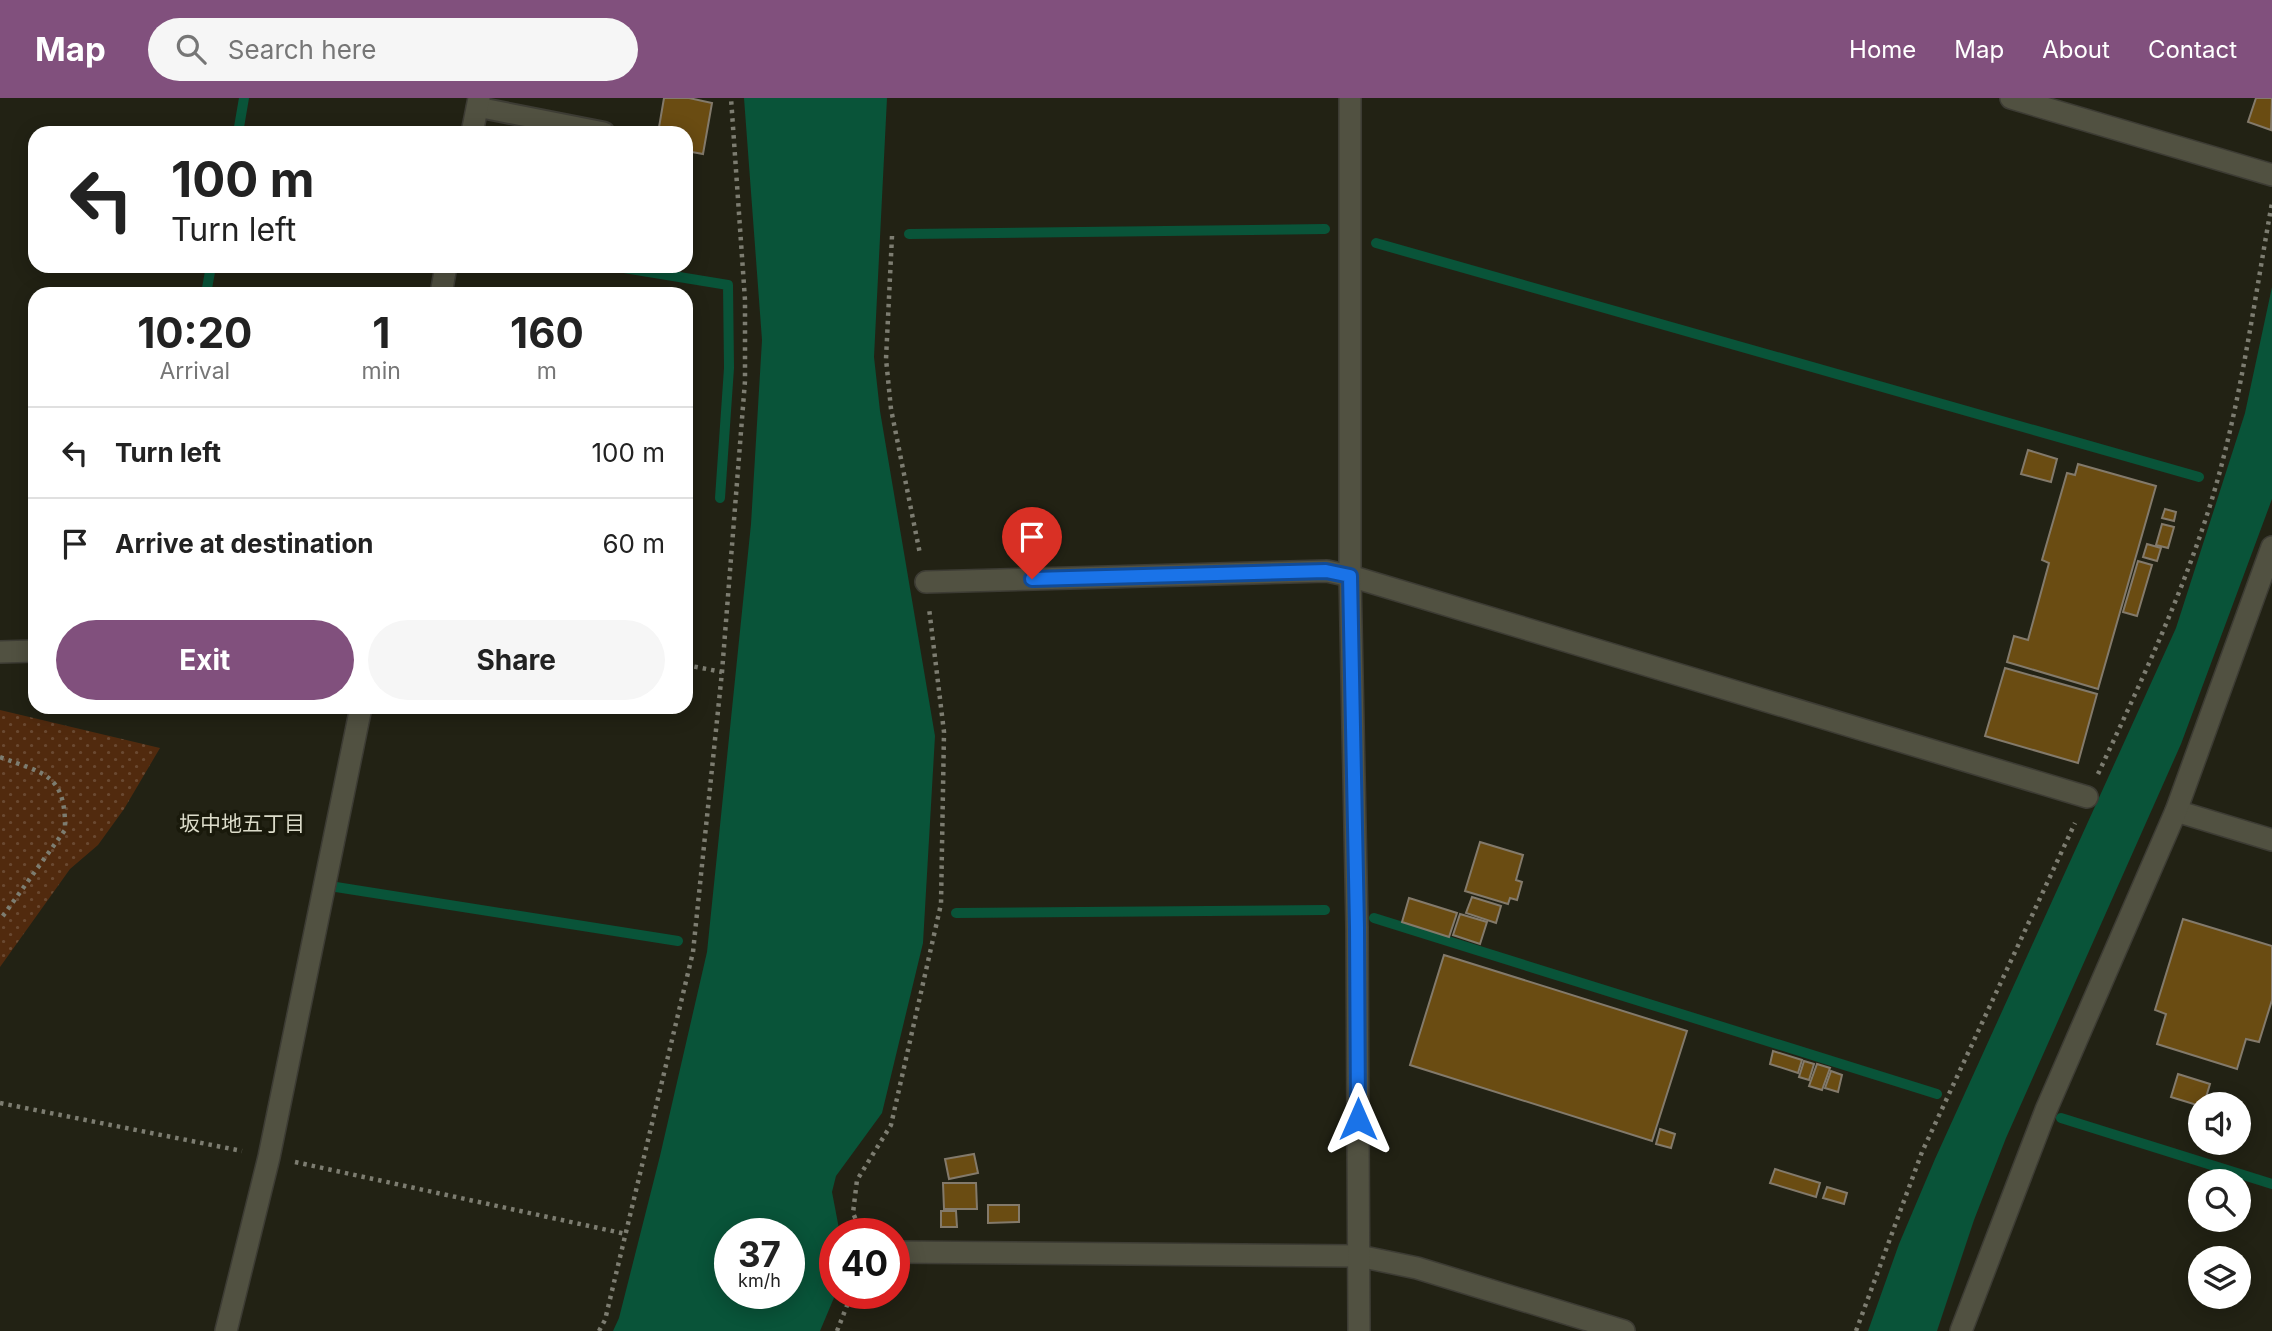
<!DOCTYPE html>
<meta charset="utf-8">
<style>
body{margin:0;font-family:Inter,"Noto Sans JP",sans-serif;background:#f6f6f6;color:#222;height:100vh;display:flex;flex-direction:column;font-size:26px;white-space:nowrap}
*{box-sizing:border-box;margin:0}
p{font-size:23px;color:#767676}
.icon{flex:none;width:38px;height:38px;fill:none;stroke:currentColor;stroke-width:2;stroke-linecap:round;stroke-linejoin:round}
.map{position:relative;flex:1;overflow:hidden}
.side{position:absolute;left:28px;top:189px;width:665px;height:427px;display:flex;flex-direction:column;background:#fff;border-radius:21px;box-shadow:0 4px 18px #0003}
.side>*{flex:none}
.banner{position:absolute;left:28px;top:28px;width:665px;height:147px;border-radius:21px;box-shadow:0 4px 18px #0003;background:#fff;color:#222;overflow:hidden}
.buttons{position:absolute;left:2188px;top:994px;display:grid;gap:14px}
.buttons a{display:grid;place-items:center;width:63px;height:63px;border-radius:50%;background:#fff;box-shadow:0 4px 18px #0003;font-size:35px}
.speed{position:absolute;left:714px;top:1120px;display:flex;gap:14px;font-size:35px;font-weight:700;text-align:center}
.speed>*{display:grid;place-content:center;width:91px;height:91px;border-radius:50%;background:#fff;box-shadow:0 4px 18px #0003;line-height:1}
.speed small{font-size:18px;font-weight:400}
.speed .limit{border:10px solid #d22;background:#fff;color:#111}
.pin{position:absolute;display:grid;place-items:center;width:60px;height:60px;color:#fff;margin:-72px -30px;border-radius:50% 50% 50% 0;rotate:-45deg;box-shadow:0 0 7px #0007}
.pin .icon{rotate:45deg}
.me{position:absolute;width:77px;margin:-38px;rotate:0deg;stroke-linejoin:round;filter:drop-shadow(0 0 5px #0008)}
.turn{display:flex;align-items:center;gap:24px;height:147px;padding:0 28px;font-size:32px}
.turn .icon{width:91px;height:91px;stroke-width:2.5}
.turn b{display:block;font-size:49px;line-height:60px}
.eta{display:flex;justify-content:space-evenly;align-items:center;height:119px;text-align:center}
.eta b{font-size:42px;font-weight:700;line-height:49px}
.primary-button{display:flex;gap:14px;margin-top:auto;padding:14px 28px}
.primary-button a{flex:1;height:80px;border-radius:42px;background:#81507d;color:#fff;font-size:28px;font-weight:700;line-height:80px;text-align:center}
.primary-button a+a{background:#f6f6f6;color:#222}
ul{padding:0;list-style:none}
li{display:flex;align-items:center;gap:21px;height:91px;padding:0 28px;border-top:2px solid #e0e0e0}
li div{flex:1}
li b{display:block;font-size:26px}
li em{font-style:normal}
header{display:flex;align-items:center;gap:42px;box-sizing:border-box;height:98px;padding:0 35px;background:#81507d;color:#fff}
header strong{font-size:33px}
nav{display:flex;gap:38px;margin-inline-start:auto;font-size:24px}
.search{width:490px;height:63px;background:#f6f6f6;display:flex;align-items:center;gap:18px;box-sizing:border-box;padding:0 24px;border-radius:38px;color:#767676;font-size:26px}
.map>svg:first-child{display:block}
.grass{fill:url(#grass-dots)}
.water{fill:#095439;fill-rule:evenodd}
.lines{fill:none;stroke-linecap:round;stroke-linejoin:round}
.stream{stroke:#095439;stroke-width:10}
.building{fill:#6a4c12;stroke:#837a6b;stroke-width:2}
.lane-casing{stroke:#3d3c34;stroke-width:23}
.street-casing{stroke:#3d3c34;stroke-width:24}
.secondary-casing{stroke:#3d3c34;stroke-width:24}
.path{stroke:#7d7d71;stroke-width:4.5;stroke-dasharray:3.5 5;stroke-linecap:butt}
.lane{stroke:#515141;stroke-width:19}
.street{stroke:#515141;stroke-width:21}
.secondary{stroke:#515141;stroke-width:21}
.route-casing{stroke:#114b97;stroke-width:18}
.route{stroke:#1a73e8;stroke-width:12}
.labels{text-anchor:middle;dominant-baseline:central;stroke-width:7;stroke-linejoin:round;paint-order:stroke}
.neighbourhood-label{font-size:21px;fill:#dbdbc9;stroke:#19190b}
</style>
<header>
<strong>Map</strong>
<div class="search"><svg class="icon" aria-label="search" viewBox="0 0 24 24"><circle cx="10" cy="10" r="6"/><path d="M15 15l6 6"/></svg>Search here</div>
<nav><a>Home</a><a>Map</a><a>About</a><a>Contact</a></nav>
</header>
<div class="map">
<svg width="2272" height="1233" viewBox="0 0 2272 1233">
<defs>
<pattern id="grass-dots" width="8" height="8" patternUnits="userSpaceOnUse" patternTransform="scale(1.75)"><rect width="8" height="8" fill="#512a0e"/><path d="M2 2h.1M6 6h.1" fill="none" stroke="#6a4931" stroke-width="1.8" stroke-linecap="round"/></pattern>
</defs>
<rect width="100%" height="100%" fill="#222214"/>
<path class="grass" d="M 0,612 L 160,650 L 124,711 L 98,747 L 70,771 L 0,869 Z"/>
<g class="water">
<path d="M 744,0 L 887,0 L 874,259 L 880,313 L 935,638 L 923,845 L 882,1015 L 836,1078 L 832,1094 L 840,1136 L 835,1136 L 836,1195 L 820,1233 L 613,1233 L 619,1220 L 660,1058 L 707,854 L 751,426 L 762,242 ZM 730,1136 L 789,1136 L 789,1195 L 730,1195 Z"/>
<path d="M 2272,189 L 2272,401 L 2181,646 L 2006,1040 L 1974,1122 L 1937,1233 L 1868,1233 L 1899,1146 L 1935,1061 L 2176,530 L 2245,315 Z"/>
</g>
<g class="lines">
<g class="stream">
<path d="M 238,35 L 244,0"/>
<path d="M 909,136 L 1325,131"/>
<path d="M 1376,145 L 2199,379"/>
<path d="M 612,168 L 728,187 L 729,270 L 720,400"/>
<path d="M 206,196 L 211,168"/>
<path d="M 336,789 L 678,843"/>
<path d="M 956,815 L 1325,812"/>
<path d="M 1374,820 L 1937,996"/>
<path d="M 2061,1020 L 2272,1086"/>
</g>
</g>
<g class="building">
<path d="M 664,0 L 689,0 L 712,5 L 703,56 L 686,53 L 686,35 L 658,35 Z"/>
<path d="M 2256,0 L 2272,0 L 2271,32 L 2248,24 Z"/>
<path d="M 2028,352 L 2057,361 L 2051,384 L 2021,376 Z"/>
<path d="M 2078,366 L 2156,388 L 2098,591 L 2007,564 L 2014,538 L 2028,542 L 2049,465 L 2042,462 L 2067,375 L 2075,377 Z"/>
<path d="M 2165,411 L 2176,414 L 2174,423 L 2162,420 Z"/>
<path d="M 2162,426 L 2174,429 L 2168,450 L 2156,447 Z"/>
<path d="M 2147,446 L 2161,450 L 2157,463 L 2143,459 Z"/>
<path d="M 2138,463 L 2152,467 L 2137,518 L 2123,514 Z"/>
<path d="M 2005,570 L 2097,596 L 2078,665 L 1985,638 Z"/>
<path d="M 1480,744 L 1523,757 L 1516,782 L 1522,784 L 1517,802 L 1510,800 L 1508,806 L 1465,793 Z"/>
<path d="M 1472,799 L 1501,808 L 1496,825 L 1466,815 Z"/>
<path d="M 1409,800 L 1457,815 L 1449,839 L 1402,824 Z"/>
<path d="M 1460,816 L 1487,824 L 1480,846 L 1453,837 Z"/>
<path d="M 2183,821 L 2272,848 L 2272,902 L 2259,944 L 2246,941 L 2237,971 L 2157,946 L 2166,916 L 2155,912 Z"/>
<path d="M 1444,857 L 1687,933 L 1652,1043 L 1410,967 Z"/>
<path d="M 1773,953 L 1802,962 L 1798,975 L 1770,966 Z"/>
<path d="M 1804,963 L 1814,966 L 1809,982 L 1799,979 Z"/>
<path d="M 1817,966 L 1830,970 L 1822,992 L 1809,988 Z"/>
<path d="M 1831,973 L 1842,977 L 1838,994 L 1825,990 Z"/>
<path d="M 2178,976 L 2210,986 L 2204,1006 L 2200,1008 L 2171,999 Z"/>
<path d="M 1660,1031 L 1675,1036 L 1671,1050 L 1656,1046 Z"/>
<path d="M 974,1056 L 978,1075 L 949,1081 L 945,1061 Z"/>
<path d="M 1775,1071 L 1820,1085 L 1816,1099 L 1770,1085 Z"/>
<path d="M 943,1085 L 976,1085 L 977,1111 L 944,1111 Z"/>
<path d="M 1827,1089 L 1847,1095 L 1844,1106 L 1823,1100 Z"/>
<path d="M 988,1107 L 1019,1107 L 1019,1124 L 988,1125 Z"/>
<path d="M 941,1113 L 956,1113 L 957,1129 L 941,1129 Z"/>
</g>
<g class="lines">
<defs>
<path id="lane" d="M 477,9 L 604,34"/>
<g id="street">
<path d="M 472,35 L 479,0"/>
<path d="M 441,196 L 446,168"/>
<path d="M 926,484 L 1327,473 L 1350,478 L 2087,699"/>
<path d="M 0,554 L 35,553"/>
<path d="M 2176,713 L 2272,742"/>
<path d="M 894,1154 L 1359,1158 L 1417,1170 L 1624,1233"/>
<path d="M 226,1233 L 269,1059 L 361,609"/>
<path d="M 1961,1233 L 2046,1012 L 2176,713 L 2272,449"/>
</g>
<g id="secondary">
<path d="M 1350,0 L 1350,478 L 1357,829 L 1359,1233"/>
<path d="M 2011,0 L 2272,77"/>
</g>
</defs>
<use href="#lane" class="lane-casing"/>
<use href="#street" class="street-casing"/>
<use href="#secondary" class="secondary-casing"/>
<g class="path">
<path d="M 892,138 L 886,261 L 891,311 L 920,456"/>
<path d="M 686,567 L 722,574"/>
<path d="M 0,659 C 45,676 66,676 65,732 L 0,822"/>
<path d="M 2098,676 C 2140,586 2183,496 2212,401 C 2241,305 2254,203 2272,105"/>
<path d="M 0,1005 L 242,1053"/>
<path d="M 295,1064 L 626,1136"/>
<path d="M 862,1136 L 853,1115 L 857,1082 L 891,1027 L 941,806 L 944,634 L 929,510"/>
<path d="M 599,1233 L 605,1222 L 693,854 L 722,574 L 745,283 L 745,202 L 731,0"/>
<path d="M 837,1233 L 852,1195"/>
<path d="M 1856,1233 L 1922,1054 L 2075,725"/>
</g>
<use href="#lane" class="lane"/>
<use href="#street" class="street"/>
<use href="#secondary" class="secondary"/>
</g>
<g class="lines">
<defs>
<path id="route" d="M 1032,481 L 1326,473 L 1350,478 L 1357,829 L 1358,1021"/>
</defs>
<use href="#route" class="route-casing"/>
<use href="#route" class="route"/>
</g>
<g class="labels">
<g class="neighbourhood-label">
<text x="242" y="725">坂中地五丁目</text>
</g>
</g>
</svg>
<div class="buttons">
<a><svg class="icon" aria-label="sound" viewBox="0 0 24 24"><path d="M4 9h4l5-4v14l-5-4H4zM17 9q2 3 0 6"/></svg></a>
<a><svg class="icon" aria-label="search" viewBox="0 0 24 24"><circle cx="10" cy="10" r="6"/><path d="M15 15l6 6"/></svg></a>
<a><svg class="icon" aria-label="layers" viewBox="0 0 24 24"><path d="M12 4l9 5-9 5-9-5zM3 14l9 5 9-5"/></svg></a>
</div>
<div class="speed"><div>37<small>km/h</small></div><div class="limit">40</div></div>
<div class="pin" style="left:1032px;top:481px;background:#d93025"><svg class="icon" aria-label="arrive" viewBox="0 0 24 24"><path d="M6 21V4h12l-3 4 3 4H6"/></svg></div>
<svg class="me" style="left:1358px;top:1021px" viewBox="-20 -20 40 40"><path d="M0-17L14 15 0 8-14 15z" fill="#1a73e8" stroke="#fff" stroke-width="4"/></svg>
<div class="banner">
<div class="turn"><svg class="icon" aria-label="left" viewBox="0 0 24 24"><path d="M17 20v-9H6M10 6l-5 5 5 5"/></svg><div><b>100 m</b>Turn left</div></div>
</div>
<section class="side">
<div class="eta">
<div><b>10:20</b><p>Arrival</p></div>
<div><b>1</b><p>min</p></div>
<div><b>160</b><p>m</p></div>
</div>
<ul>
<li><svg class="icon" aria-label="left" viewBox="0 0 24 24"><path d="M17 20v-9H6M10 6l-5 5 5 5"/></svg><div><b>Turn left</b></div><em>100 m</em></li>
<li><svg class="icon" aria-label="arrive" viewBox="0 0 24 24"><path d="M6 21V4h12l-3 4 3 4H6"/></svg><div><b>Arrive at destination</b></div><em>60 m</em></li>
</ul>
<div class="primary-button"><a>Exit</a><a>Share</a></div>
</section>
</div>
